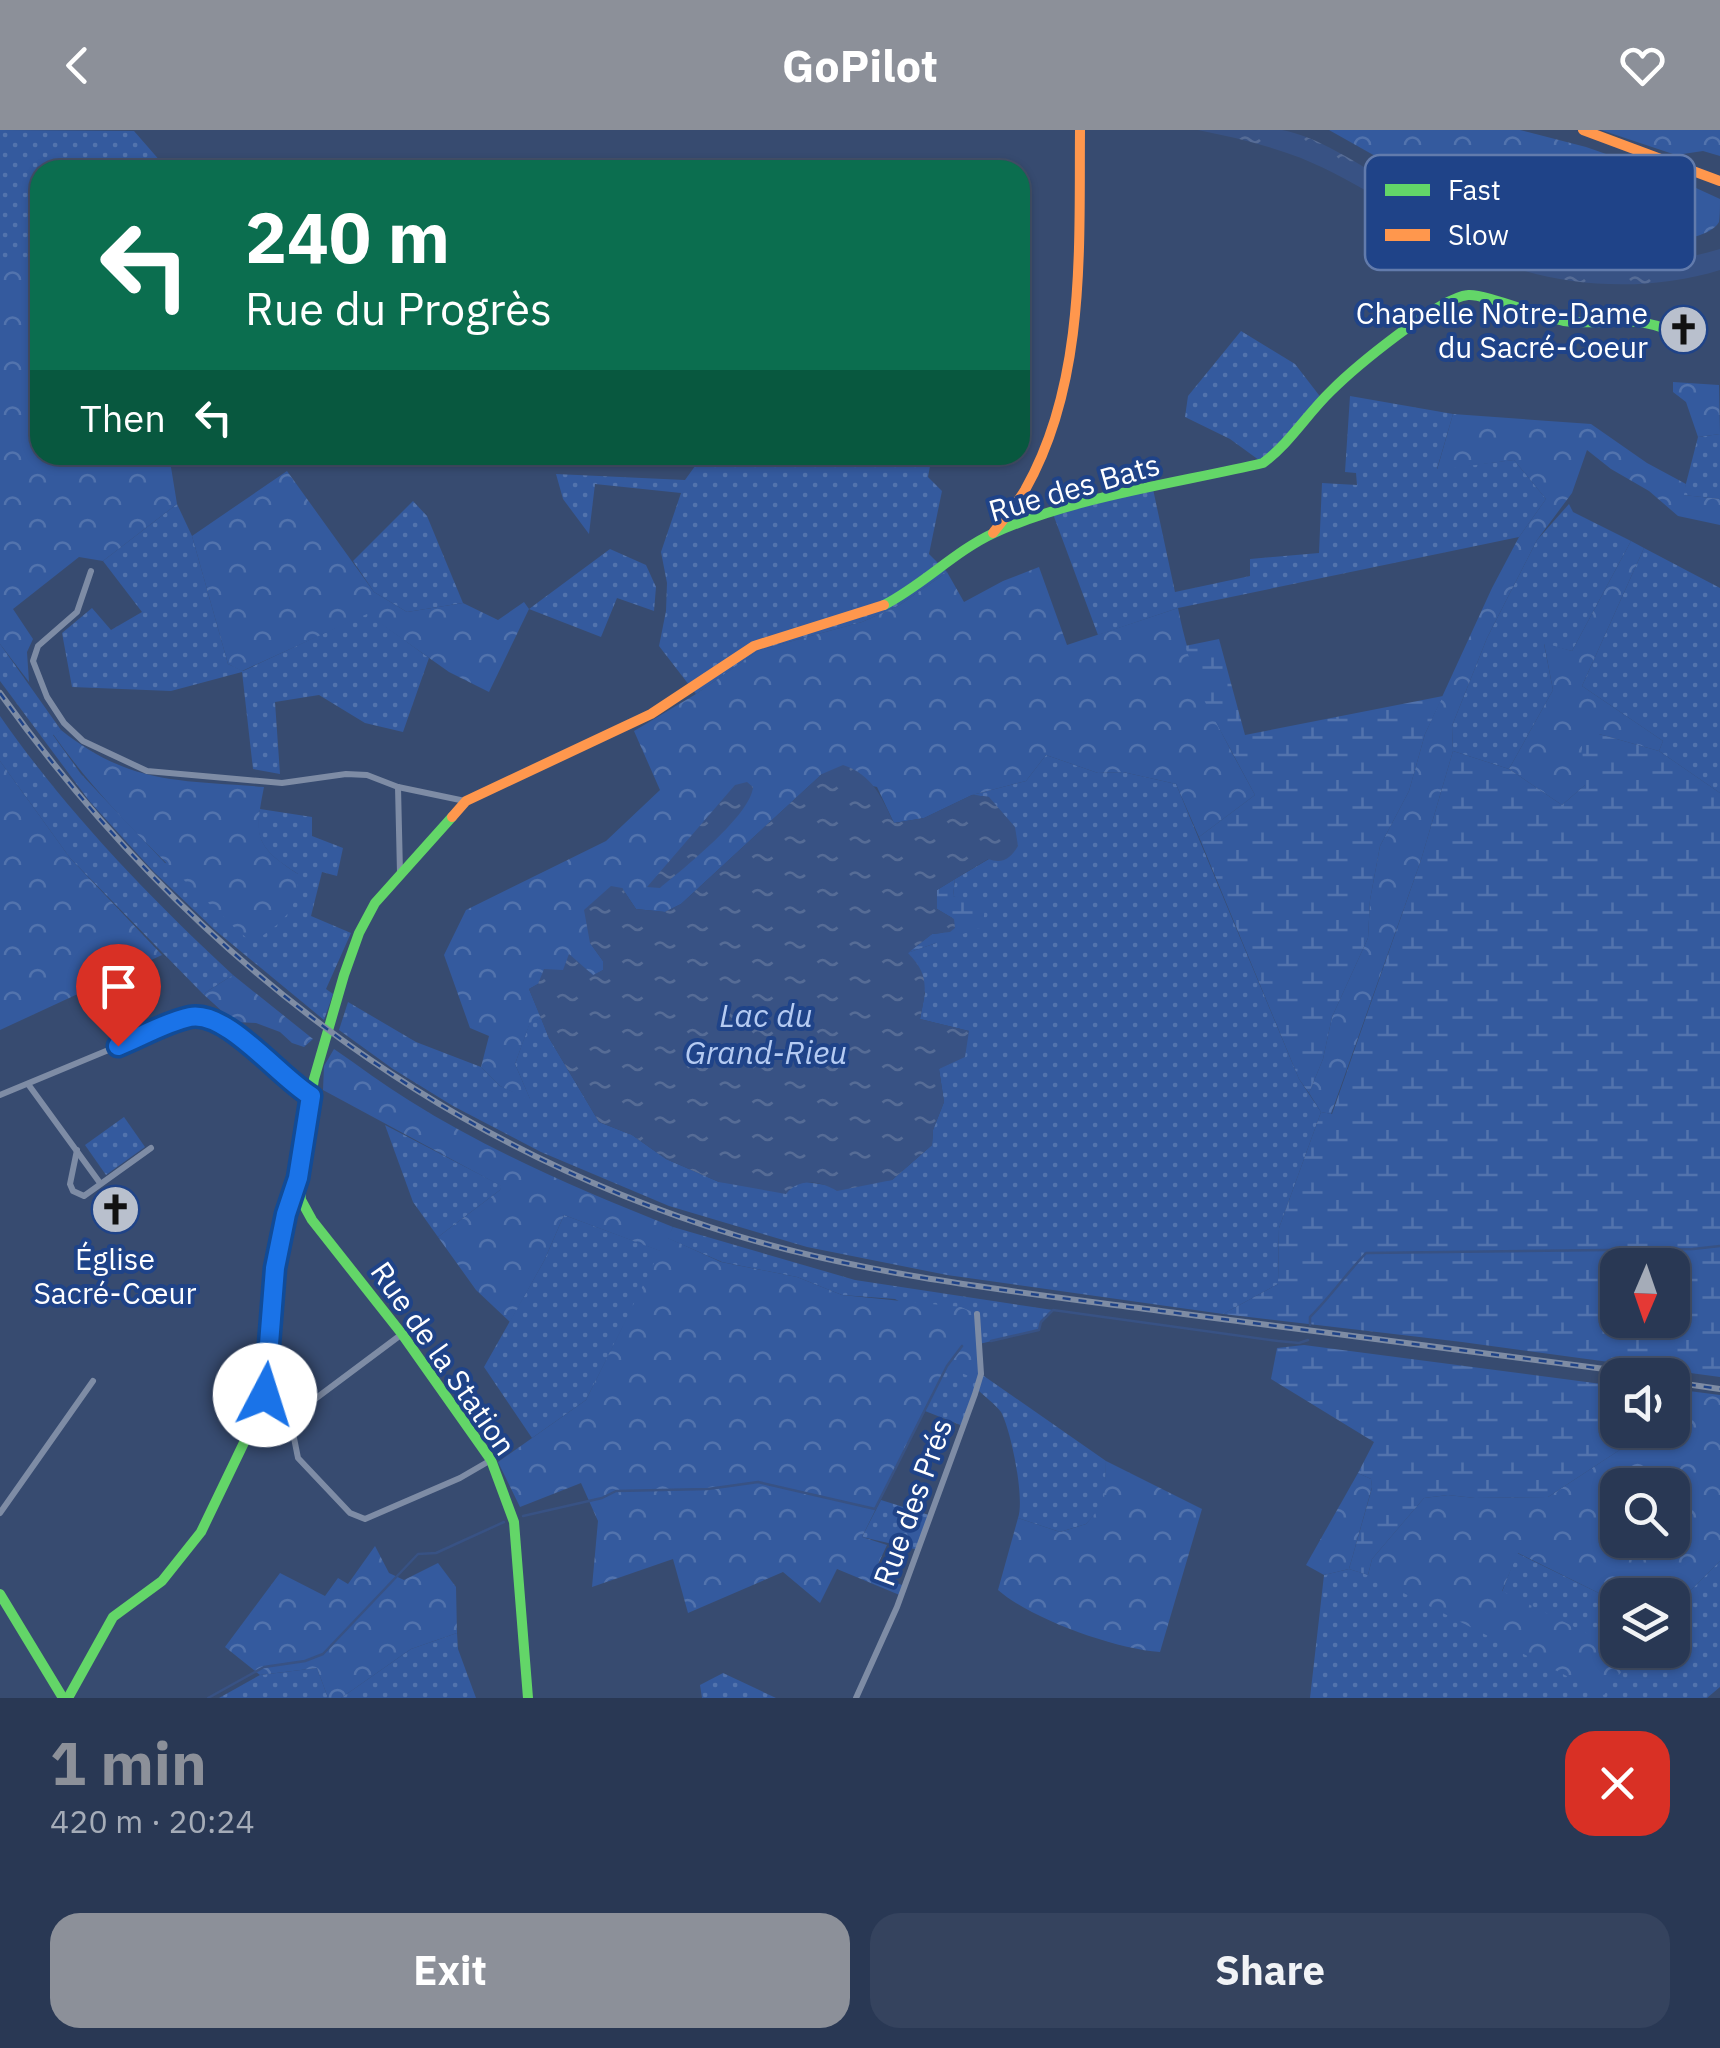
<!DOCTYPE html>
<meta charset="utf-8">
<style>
body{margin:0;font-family:"IBM Plex Sans",sans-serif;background:#35435e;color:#f1f3f6;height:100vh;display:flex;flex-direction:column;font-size:38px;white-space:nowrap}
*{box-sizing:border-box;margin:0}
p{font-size:32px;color:#a5acb8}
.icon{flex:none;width:55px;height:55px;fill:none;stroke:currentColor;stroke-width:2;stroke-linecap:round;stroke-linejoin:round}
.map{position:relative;height:1568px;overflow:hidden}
.details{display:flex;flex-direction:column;background:#293854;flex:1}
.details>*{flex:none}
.hud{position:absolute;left:30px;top:30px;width:1000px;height:305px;border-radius:30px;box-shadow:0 2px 8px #0004,0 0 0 2px #45526b;background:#0b6e4f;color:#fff;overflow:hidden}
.needle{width:65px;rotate:182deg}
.controls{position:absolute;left:1600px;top:1118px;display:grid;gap:20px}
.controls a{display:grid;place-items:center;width:90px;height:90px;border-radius:20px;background:#293854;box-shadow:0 2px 8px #0004,0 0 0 2px #45526b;font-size:50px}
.pin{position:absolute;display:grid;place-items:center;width:85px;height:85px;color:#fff;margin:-102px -42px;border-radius:50% 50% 50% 0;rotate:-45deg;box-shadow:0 0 10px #0007}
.pin .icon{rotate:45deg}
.me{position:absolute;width:110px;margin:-55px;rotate:5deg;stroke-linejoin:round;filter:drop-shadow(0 0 8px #0008)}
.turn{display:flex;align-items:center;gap:35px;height:210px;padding:0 50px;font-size:45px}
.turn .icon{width:130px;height:130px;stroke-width:2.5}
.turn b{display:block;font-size:70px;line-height:85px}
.then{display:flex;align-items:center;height:95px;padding:0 50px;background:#0003;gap:20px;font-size:38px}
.round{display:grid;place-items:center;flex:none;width:105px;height:105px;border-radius:30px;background:#35435e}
.summary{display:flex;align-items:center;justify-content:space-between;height:170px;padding:0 50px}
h1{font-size:60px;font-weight:700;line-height:75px;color:#8c9099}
.primary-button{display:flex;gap:20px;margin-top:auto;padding:20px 50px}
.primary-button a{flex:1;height:115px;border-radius:30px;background:#8c9099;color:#fff;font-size:40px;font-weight:700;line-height:115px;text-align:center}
.primary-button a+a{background:#35435e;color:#f1f3f6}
header{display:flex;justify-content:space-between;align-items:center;height:130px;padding:0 50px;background:#8c9099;color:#fff;font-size:45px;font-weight:700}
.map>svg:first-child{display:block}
.grass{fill:url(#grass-dots)}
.forest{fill:url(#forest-crowns);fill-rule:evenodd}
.wetland{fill:url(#wetland-marsh);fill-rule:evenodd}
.water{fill:url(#water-ripples)}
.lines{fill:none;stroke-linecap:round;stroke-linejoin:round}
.stream{stroke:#385284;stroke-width:2.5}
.street{stroke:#7e8ca5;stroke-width:6}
.fast{stroke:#63d668;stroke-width:10}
.slow{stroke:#ff974d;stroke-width:10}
.rail-casing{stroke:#7e8ca4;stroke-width:6}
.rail{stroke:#1f4388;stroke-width:2.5;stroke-dasharray:8;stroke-linecap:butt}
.route-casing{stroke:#114b97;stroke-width:25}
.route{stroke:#1a73e8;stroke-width:18}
.labels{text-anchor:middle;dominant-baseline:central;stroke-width:8;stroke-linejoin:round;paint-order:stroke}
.poi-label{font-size:30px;fill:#fff;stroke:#1f4388;text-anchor:end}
.street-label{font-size:30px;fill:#fff;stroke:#1f4388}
.water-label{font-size:32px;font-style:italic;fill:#b5cbf2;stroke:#1f4388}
.key{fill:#1f4388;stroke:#627bac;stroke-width:2.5}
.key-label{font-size:28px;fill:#fff}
</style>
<header><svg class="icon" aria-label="back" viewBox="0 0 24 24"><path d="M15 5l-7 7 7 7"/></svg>GoPilot<svg class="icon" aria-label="heart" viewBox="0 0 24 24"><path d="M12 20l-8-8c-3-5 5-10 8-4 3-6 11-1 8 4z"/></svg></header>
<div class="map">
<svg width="1720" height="1568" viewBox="0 0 1720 1568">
<defs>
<pattern id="grass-dots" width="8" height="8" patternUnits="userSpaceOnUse" patternTransform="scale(2.5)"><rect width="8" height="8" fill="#345a9e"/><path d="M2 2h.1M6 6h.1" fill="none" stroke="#5273ad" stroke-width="1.8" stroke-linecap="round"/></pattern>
<pattern id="forest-crowns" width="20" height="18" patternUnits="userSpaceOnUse" patternTransform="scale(2.5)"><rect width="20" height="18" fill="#345a9e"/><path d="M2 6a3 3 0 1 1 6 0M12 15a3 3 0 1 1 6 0" fill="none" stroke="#5273ad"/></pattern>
<pattern id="wetland-marsh" width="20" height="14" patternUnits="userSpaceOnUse" patternTransform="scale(2.5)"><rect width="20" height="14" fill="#345a9e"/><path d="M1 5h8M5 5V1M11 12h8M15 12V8" fill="none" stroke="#5273ad"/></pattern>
<pattern id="water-ripples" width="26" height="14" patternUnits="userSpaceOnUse" patternTransform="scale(2.5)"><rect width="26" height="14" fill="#385284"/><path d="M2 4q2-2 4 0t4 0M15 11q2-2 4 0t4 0" fill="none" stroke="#566c96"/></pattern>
</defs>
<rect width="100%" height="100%" fill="#374b70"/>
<g class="grass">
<path d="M 0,0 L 134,1 L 168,40 L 40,40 L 40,129 L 0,129 Z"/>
<path d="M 1241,201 L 1295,234 L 1322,269 L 1263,333 L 1230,309 L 1185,287 L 1188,266 Z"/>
<path d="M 1350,266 L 1453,284 L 1437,339 L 1514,330 L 1546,369 L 1519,407 L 1178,478 L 1098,505 L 1053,384 L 1153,359 L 1175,462 L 1250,446 L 1250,429 L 1319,423 L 1322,353 L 1357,355 L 1356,343 L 1345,342 Z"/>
<path d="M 1720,304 L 1720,369 L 1683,365 L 1698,307 Z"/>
<path d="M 703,325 L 932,325 L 928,347 L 942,361 L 929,424 L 947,442 L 898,476 L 862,492 L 759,520 L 696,564 L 659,516 L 666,481 L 667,453 L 661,422 L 681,363 L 595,354 L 589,404 L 563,369 L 556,344 L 685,350 Z"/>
<path d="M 413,371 L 427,386 L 463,473 L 407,482 L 374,462 L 353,431 Z"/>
<path d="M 177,374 L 192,406 L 228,534 L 243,541 L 367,483 L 429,528 L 403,602 L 365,593 L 319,565 L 275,572 L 280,644 L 253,639 L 242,542 L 171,561 L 72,557 L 62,503 L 92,478 L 111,500 L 142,482 L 103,431 Z"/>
<path d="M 1569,374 L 1573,382 L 1631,411 L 1572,521 L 1544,514 L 1553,560 L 1509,639 L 1453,621 L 1452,596 L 1487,508 L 1537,410 Z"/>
<path d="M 1644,418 L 1720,458 L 1720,663 L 1659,621 L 1663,611 L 1582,556 Z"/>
<path d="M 610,419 L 646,435 L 656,457 L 654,481 L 617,468 L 601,507 L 529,479 Z"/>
<path d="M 0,514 L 61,600 L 53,605 L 81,644 L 165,733 L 298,744 C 272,727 252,715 260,679 L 312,687 L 312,706 L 343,718 L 337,746 L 322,742 L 311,786 L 351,803 L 326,859 L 333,864 L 324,890 L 216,801 L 154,742 L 90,672 L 0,551 Z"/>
<path d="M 0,586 C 66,681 148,766 233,845 L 203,864 L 70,728 L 0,631 Z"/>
<path d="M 1046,625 L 1098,643 L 1123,642 L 1176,654 L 1299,949 L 1321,982 L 1279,1098 L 1278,1154 L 1223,1184 L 947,1145 L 807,1117 L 669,1076 L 541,1022 L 453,976 L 393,939 L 339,900 L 348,872 L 416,912 L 481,937 L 500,956 L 530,969 L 515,934 L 530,892 L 541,888 L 549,908 L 599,992 L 632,1005 L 666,1029 L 719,1052 L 793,1055 L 806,1052 L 826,1055 L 892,1050 L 932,1015 L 933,1000 L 944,972 L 939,939 L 969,901 L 920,889 L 925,863 L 907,823 L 936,813 L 963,770 L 953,766 L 955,749 L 989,729 L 989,667 L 972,665 L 1026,651 Z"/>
<path d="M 124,987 L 145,1017 L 106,1045 L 85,1015 Z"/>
<path d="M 385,995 L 502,1056 L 500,1060 L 438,1107 L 413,1072 Z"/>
<path d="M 564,1085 L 661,1121 L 586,1270 L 532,1308 L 484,1237 L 544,1131 Z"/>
<path d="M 673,1097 L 855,1150 L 1053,1180 L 1041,1192 L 1039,1200 L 979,1214 L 895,1169 L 842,1165 L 797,1147 L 722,1132 L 667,1108 Z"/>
<path d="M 947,1236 L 981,1244 L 1106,1331 L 1105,1373 L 1086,1394 L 1060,1402 L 1018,1388 C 1025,1369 1011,1300 1001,1282 C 995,1274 984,1266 977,1259 L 963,1296 L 925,1281 Z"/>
<path d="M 881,1370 L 932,1386 L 919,1420 L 862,1407 Z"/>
<path d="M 1517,1423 L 1617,1472 L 1617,1519 L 1502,1462 Z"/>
<path d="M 1720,1431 L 1720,1557 L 1707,1568 L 1310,1568 L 1324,1445 L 1349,1439 L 1632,1526 L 1620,1520 L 1672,1520 L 1673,1478 Z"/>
<path d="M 457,1503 L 458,1519 L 476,1568 L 341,1568 L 411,1519 Z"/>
<path d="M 317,1538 L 328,1568 L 219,1568 L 260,1545 Z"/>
<path d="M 723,1543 L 776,1568 L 702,1568 L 700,1555 Z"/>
</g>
<g class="forest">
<path d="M 1329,0 L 1520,0 L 1586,17 L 1672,47 L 1720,69 C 1720,76 1720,86 1719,92 C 1714,102 1695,107 1685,109 C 1625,121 1568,114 1510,96 L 1510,84 L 1499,70 L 1471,80 Z"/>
<path d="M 1601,0 L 1720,0 L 1720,26 L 1703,21 L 1676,25 Z"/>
<path d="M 0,129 L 40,129 L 40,325 L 169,325 L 177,374 L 103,431 L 79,427 L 13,479 L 33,509 L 27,522 L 29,552 L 0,514 Z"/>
<path d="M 1673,252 L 1719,255 L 1720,304 L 1698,307 L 1686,272 L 1673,262 Z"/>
<path d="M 1453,284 L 1591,294 L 1647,333 L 1686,354 L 1684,365 L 1720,369 L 1720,395 L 1678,386 L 1649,361 L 1611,339 L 1587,320 L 1572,363 L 1537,410 L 1487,508 L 1452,596 L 1453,621 L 1421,730 L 1331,984 L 1321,982 L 1309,963 L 1323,929 L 1332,887 L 1368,808 L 1370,770 L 1380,716 L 1409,661 L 1425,604 L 1492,458 L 1519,407 L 1546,369 L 1514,330 L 1437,340 Z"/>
<path d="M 287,341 L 374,462 L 407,482 L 463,473 L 498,490 L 524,472 L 529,479 L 489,562 L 449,542 L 367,484 L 242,541 L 228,534 L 192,406 Z"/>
<path d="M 1631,411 L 1644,418 L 1582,556 L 1663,611 L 1659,621 L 1599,604 L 1585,655 L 1562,675 L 1509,639 L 1553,560 L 1544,513 L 1572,521 Z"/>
<path d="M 1039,437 L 1067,515 L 1178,478 C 1192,551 1220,601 1255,665 L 1199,707 L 1176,654 L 1123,642 L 1098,643 L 1046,625 L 1026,651 L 972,665 L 924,688 L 894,693 L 877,657 L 822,644 L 681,774 L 665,782 L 636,779 L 622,758 L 590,813 L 603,831 L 603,840 L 593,846 L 563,840 L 529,859 L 541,888 L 530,893 L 515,934 L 531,971 L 500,956 L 481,937 L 489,906 L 470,898 L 444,825 L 466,780 L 606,711 L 660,660 L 634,601 L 696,564 L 759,520 L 862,492 L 898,476 L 947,442 L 964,472 L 1003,451 Z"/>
<path d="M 61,600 C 130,655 180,650 264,657 C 254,707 255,716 298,744 C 299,782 281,793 252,813 C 181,748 109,683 53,604 Z"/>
<path d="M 0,631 L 70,728 L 162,825 L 0,900 Z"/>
<path d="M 233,845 L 313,909 L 304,917 L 292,913 L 280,902 L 256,893 L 234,892 L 203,864 Z"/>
<path d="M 334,919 C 359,936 384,955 410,971 C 493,1023 582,1061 673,1097 L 668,1108 L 721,1132 L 797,1147 L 842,1165 L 961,1177 L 977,1184 L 979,1250 L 946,1237 L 862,1407 L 887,1415 L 873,1445 L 905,1456 L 902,1466 L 837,1439 L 820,1473 L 783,1442 L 688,1483 L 673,1429 L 592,1457 L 598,1391 L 581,1353 L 520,1377 L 498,1332 L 586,1270 L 660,1121 L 564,1085 L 544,1131 L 510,1192 L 476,1160 L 438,1107 L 500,1060 L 501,1056 L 323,960 L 324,936 Z"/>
<path d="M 1673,1259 L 1720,1265 L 1720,1431 L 1673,1478 L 1672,1465 L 1618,1465 L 1617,1472 L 1518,1423 L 1502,1461 L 1633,1526 L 1604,1565 L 1368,1445 L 1372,1429 L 1424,1368 L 1448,1365 L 1475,1368 L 1548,1367 L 1650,1300 L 1672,1300 ZM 1618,1355 L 1672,1355 L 1672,1410 L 1618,1410 Z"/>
<path d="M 1106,1331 L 1202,1379 L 1160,1522 C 1115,1519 1031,1489 998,1460 L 1018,1388 L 1060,1402 L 1086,1394 L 1104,1373 Z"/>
<path d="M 1358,1343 L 1371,1349 L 1372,1357 L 1349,1439 L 1324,1445 L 1306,1435 Z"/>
<path d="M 375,1416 L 389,1443 L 404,1450 L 438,1433 L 456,1457 L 457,1503 L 411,1519 L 341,1568 L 328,1568 L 317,1538 L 260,1545 L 225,1517 L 280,1443 L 325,1466 L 338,1448 L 348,1454 Z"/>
</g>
<g class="wetland">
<path d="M 1219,509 L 1245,605 L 1443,566 L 1425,604 L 1409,661 L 1380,716 L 1370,770 L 1368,808 L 1332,887 L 1323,929 L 1309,963 L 1299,949 L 1199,707 L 1255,665 L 1205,572 L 1185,516 Z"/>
<path d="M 1599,604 L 1659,621 L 1720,663 L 1720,1247 L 1462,1212 L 1223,1184 L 1278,1154 L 1279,1098 L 1321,982 L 1332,984 L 1421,730 L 1453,621 L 1509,639 L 1562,675 L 1585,655 L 1581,605 ZM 1618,1135 L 1672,1135 L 1672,1190 L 1618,1190 Z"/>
<path d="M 955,749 L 953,766 L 985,774 L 983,797 L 907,823 L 932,804 L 950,802 L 954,789 L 937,779 L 937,760 Z"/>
<path d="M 1304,1215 L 1617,1256 L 1618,1300 L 1650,1300 L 1548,1367 L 1475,1368 L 1448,1365 L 1424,1368 L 1372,1429 L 1368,1445 L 1349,1439 L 1372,1358 L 1371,1349 L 1358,1343 L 1374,1312 L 1271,1249 L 1277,1218 Z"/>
</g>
<g class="water">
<path d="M 1198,0 C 1225,0 1256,0 1282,0 C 1319,7 1354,32 1386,50 C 1417,68 1448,88 1480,103 C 1555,137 1642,143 1720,119 L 1720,140 C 1639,165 1543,157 1468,119 C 1412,90 1359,52 1301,28 C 1267,15 1233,7 1198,0 Z"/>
<path d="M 843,635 C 873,645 881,667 894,693 L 924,688 L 972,665 L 989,667 L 1015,697 L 1018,716 C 1010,729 1003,734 988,729 L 937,760 L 937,779 L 954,789 L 955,798 L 950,802 L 932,804 L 908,823 C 930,845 926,860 920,889 L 969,901 L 965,927 L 939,939 L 944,972 L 933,1000 L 932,1015 L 892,1050 L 837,1061 C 820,1051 800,1047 786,1064 L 719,1052 L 666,1029 L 632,1005 L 599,992 L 549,908 L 529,859 L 538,854 L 544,839 L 563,840 L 569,824 L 593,845 L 603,840 L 603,831 L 590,813 L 584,780 L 611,756 L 622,758 L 636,779 L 665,782 L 681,774 L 822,644 Z"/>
<path d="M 747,652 L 753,657 C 751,685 683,739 660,758 L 647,757 L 735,655 Z"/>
</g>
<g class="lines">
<g class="stream">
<path d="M 1310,1195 L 1310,1187 C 1331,1166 1346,1144 1366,1123 L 1693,1119 L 1720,1116"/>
<path d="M 991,1211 L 1039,1200 L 1041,1192 L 1053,1180 L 1278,1211 L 1299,1213 L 1308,1210"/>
<path d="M 523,1386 L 602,1368 L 616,1361 L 708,1359 L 758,1352 L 875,1379 L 947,1236 L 962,1216"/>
<path d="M 208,1568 L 264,1537 L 305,1531 L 323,1524 L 418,1424 L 436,1423 L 504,1392"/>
</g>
<g class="street">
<path d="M 91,441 L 77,482 L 38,516 L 33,531 L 47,567 L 64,593 L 83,611 L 147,641 L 282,653 L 346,644 L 367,645 L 398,657 L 465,671"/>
<path d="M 398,657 L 400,743"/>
<path d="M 28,954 L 100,1053"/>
<path d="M 0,965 L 176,892 C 186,889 196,885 208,887 C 235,892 282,949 311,966"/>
<path d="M 77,1020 L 70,1054 L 73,1061 L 84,1066 L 151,1018"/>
<path d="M 402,1204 L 307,1275 L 293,1303 L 298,1328 L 350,1383 L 365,1389 L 460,1348 L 491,1330"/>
<path d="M 0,1383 L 93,1251"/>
<path d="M 856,1568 L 897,1477 L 975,1264 L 981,1244 L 977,1184"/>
</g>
<g class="fast">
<path d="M 884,475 C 923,455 955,421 994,403 C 1073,367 1178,353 1263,333 C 1290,313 1307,284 1331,261 C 1354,238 1438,168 1468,165 C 1483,163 1541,187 1564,191 C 1597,196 1639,184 1669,201"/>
<path d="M 299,1051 L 301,1070 L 312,1090 L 402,1204 L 491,1330 L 514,1392 L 528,1568"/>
<path d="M 0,1464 L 63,1568"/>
<path d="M 68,1568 L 113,1487 L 162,1451 L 201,1402 L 252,1296 L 268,1247 L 275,1138 L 286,1084 L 299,1048 L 314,949 L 344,845 L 359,803 L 375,773 L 452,687"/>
</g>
<g class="slow">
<path d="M 1583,0 L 1720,51"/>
<path d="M 993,403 C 1004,389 1016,375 1025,360 C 1086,253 1079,119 1080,0"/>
<path d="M 452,687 L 466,671 L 651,584 L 754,516 L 884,475"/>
</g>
<defs>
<g id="rail">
<path d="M 0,563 C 184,820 433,1014 738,1106 C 876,1147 1019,1162 1161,1181 C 1324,1202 1488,1224 1651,1245"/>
<path d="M 1672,1252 L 1720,1259"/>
</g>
</defs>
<use href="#rail" class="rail-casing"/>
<use href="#rail" class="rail"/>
</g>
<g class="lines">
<defs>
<path id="route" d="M 118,916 C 141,907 166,892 190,887 C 227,880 279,947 311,966 L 298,1048 L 286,1084 L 275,1138 L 265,1265"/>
</defs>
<use href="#route" class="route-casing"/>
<use href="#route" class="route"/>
</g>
<defs>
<symbol id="church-disc" viewBox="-11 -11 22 22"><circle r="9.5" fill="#b9c0cd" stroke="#1f4388"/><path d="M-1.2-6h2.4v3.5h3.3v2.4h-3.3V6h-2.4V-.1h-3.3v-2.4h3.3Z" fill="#111"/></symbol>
</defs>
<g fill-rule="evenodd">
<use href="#church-disc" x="1656" y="172" width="55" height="55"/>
<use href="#church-disc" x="88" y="1052" width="55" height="55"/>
</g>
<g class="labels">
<g class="poi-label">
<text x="1648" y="182">Chapelle Notre-Dame<tspan x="1648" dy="34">du Sacré-Coeur</tspan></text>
<text x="115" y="1128" text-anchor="middle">Église<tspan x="115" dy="34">Sacré-Cœur</tspan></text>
</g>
<g class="street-label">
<text transform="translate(1074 357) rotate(-16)">Rue des Bats</text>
<text transform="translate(444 1228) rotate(55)">Rue de la Station</text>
<text transform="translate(912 1372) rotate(-70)">Rue des Prés</text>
</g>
<g class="water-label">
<text x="766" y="885">Lac du<tspan x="766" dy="37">Grand-Rieu</tspan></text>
</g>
</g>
<rect x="1365" y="25" width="330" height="115" rx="15" class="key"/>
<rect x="1385" y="54" width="45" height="12" fill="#63d668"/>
<rect x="1385" y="99" width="45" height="12" fill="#ff974d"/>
<g class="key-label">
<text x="1448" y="70">Fast</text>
<text x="1448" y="115">Slow</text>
</g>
</svg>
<div class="controls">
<a><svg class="needle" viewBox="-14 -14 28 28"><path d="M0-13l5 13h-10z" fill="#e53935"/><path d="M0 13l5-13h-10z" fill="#a5acb8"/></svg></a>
<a><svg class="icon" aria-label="sound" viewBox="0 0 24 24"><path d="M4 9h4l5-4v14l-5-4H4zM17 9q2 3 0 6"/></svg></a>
<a><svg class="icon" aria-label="search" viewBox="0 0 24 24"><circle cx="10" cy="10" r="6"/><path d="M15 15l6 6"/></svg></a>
<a><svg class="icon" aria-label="layers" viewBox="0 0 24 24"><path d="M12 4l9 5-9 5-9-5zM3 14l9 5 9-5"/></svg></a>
</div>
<div class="pin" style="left:118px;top:916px;background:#d93025"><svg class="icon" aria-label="arrive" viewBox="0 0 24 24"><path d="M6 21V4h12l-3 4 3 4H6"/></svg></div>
<svg class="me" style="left:265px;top:1265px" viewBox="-20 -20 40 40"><circle r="19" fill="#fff"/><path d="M0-13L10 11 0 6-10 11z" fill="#1a73e8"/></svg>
<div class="hud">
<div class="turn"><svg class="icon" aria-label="left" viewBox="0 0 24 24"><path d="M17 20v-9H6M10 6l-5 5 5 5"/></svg><div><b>240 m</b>Rue du Progrès</div></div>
<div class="then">Then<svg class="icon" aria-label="left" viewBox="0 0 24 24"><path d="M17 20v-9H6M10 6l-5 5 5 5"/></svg></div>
</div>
</div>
<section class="details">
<div class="summary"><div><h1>1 min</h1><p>420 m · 20:24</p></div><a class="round" style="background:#d93025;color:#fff"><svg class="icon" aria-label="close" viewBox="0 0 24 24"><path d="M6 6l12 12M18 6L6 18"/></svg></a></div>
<div class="primary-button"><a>Exit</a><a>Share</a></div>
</section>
